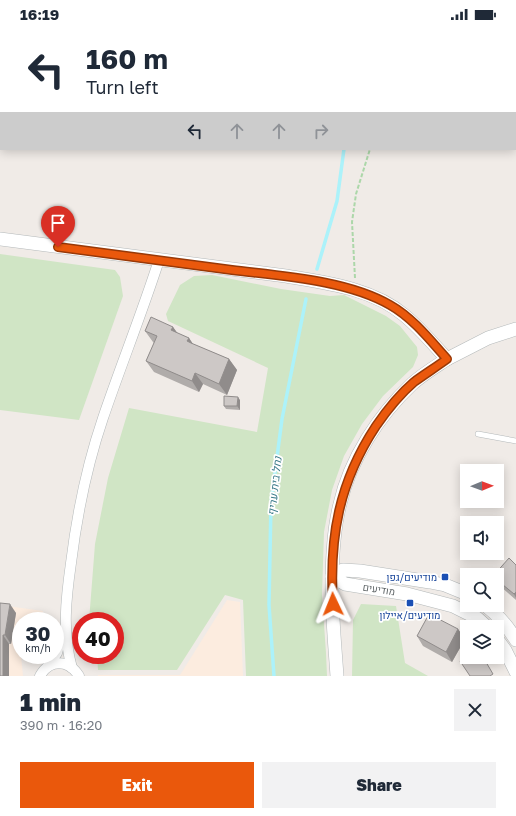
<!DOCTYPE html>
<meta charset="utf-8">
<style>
body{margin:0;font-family:"Golos Text",Heebo,sans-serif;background:#f2f2f3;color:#1f2937;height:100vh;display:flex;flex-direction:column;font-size:15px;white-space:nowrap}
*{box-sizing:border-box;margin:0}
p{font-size:13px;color:#747a83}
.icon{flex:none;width:22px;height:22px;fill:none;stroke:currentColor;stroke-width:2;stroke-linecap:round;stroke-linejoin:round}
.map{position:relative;height:648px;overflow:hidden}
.drawer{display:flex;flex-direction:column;background:#fff;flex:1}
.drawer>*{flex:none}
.banner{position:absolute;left:0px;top:0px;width:516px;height:122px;box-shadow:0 2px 10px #0003;background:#fff;color:#1f2937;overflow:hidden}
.needle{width:26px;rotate:89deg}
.tools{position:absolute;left:460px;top:436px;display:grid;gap:8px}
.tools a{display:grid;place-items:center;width:44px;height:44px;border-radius:0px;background:#fff;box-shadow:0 2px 10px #0003;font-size:20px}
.speed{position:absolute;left:12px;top:584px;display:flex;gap:8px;font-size:20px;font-weight:700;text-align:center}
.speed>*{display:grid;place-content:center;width:52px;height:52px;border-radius:50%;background:#fff;box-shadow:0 2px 10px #0003;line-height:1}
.speed small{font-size:10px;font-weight:400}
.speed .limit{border:6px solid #d22;background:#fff;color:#111}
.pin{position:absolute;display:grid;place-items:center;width:34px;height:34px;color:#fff;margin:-41px -17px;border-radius:50% 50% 50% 0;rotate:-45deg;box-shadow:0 0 4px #0007}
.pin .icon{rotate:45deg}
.me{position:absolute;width:44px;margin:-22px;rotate:358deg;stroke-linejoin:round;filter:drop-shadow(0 0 3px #0008)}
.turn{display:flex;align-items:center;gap:14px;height:84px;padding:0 20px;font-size:18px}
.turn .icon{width:52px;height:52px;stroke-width:2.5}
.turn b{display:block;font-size:28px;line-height:34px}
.lanes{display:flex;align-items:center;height:38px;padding:0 20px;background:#0003;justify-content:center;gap:20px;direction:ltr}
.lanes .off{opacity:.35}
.round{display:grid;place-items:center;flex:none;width:42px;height:42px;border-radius:0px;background:#f2f2f3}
.overview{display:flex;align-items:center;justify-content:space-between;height:68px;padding:0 20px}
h1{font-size:24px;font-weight:800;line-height:30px}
.action{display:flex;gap:8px;margin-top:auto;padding:8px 20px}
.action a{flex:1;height:46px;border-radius:0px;background:#ea580c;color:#fff;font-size:16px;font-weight:800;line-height:46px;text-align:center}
.action a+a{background:#f2f2f3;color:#1f2937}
.status{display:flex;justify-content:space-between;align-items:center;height:28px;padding:0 20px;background:#fff;direction:ltr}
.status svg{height:11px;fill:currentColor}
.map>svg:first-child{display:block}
.commercial{fill:#fcecdf}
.green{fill:#d0e5c5}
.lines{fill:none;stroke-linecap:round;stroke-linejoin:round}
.stream{stroke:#acf2fa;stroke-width:3.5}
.service-casing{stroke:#b4b9ba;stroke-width:6}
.minor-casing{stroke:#b4b9ba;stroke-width:11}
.tertiary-casing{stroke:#b4b9ba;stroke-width:14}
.path{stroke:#acd7a9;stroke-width:2;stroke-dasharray:4 2;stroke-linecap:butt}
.service{stroke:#fff;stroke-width:5}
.minor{stroke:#fff;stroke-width:10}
.tertiary{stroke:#fff;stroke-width:13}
.wall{fill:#b0acaa}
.shaded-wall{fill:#908c8b}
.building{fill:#cdc8c6;stroke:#908c8b}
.route-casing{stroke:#983908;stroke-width:10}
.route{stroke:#ea580c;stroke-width:7}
.transit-dot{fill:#1a4fb4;stroke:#fff;stroke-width:1.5}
.labels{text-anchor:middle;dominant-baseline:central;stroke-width:3.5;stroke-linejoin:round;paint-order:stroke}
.transit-label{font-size:10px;fill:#164399;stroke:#fff;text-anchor:end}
.street-label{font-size:10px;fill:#5e6466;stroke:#fff}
.water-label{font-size:11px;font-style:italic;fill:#3c7c8a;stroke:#fff}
</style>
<div class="status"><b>16:19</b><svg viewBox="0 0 49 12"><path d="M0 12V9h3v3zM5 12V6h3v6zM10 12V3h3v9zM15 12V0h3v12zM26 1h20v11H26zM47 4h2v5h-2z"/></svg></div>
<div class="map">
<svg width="516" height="648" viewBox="0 0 516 648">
<rect width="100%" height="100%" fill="#f0ebe7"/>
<g class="commercial">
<path d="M 227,572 L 240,574 L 243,648 L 98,648 L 98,647 L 180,647 Z"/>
<path d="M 0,577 L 43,583 L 41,593 L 21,593 L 21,627 L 23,648 L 0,648 Z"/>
</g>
<g class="green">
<path d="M 0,226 L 115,242 L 120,249 L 123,268 L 79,392 L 0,382 Z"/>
<path d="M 212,247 L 281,261 L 330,268 L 344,267 L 386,288 L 400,298 L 417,319 L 418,327 L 413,339 L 383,368 L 362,396 L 344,428 L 332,462 L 324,504 L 322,567 L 326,625 L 327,648 L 246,648 L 243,572 L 225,567 L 177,642 L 98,642 L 97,627 L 115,627 L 115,593 L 89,593 L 95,516 L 108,450 L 129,380 L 257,404 L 268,340 L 168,293 L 166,286 L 180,257 L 194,248 Z"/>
<path d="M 361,576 L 396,578 L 405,635 L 428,648 L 352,648 L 353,592 Z"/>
</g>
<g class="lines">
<g class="stream">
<path d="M 354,1 L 354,0"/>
<path d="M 317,241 L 337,173 L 344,121"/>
<path d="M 274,648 L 269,577 L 271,475 L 282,391 L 306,271"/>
</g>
<defs>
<path id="service" d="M 478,406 L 516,413"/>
<g id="minor">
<path d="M 48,638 L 57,625 L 63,603"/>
<path d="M 72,640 C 62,605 66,570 71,535 C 77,486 87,437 103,390 C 121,337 142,285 159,232"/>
<path d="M 40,648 C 50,630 69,632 79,648"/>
</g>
<g id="tertiary">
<path d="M 0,211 L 286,248 C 326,255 372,260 404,287 C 420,300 433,316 447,331 L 488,310 L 516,301"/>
<path d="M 467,566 L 445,557 L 430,554 L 360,543 L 343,542 L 332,548 L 345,556 L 407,566 L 453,578 L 477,590 L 487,599"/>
<path d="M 485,577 C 497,586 508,599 516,612"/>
<path d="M 497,611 L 505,622 L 516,644"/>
<path d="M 337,648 C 335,619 332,589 332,560 C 332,532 333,503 340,476 C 350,431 379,387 412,356 C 423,346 435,339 447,331"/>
</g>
</defs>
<use href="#service" class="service-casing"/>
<use href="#minor" class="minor-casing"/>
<use href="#tertiary" class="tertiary-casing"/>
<g class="path">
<path d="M 414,1 L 415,0"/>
<path d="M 355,250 L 352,194 L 356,166 L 370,121"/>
</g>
<use href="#service" class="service"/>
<use href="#minor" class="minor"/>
<use href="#tertiary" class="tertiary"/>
</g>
<g class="wall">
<path d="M 173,299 L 177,305 L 189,310 L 193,316 L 229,331 L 237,342 L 227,367 L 203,356 L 199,364 L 154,344 L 146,333 L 154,315 L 153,314 L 145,303 Z"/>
<path d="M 240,372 L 240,382 L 226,381 L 224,378 Z"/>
<path d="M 516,537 L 516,572 L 500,558 L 497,554 L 497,547 Z"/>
<path d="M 0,575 L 16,585 L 11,616 L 9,616 L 9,648 L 0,648 Z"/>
<path d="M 458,601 L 465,611 L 452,634 L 423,618 L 417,608 Z"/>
</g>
<g class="shaded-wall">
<path d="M 173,299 L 181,310 L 171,302 Z"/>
<path d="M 189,310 L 196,321 L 187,313 Z"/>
<path d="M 229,331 L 237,342 L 227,367 L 219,356 Z"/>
<path d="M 195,345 L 203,356 L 199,364 L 192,353 Z"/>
<path d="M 238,369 L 240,372 L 240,382 L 237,378 Z"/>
<path d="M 516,564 L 516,570 L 514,566 Z"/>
<path d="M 10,576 L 16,585 L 11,616 L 5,607 Z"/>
<path d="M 458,601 L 465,611 L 452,634 L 446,624 Z"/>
<path d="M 3,607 L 9,616 L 9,648 L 3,648 Z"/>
</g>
<g class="building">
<path d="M 151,289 L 173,299 L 171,302 L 189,310 L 187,313 L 191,315 L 229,331 L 219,356 L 195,345 L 192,353 L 146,333 L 157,308 L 145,303 Z"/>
<path d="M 224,368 L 238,369 L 237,378 L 224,378 Z"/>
<path d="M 509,530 L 516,537 L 516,564 L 514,566 L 497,552 L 497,547 L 494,547 Z"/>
<path d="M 0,575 L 10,576 L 5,607 L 3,607 L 3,648 L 0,648 Z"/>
<path d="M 429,586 L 458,601 L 446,624 L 417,608 Z"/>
<path d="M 467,628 L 467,629 L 483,629 L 493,646 L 490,648 L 470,648 L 460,633 Z"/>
</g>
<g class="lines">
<defs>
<path id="route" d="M 58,219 C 116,227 174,234 232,242 C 281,248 347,252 390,277 C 413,290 430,312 447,331 C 436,339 425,346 414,354 C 400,366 387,382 376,398 C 339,454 329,509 333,576"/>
</defs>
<use href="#route" class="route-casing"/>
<use href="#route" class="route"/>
</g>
<g class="transit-dot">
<rect x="441" y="545" width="8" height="8" rx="2"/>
<rect x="406" y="571" width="8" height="8" rx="2"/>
</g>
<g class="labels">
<g class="transit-label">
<text x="437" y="549">מודיעים/גפן</text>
<text x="410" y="587" text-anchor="middle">מודיעים/איילון</text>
</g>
<g class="street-label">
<text transform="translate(379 561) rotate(9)">מודיעים</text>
</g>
<g class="water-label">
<text transform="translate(274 458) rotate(-84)">נחל בית עריף</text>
</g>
</g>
</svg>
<div class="tools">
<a><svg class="needle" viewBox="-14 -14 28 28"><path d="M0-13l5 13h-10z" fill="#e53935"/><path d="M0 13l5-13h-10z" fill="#747a83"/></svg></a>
<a><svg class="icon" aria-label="sound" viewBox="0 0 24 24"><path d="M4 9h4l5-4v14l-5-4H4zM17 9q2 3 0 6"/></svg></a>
<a><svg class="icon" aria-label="search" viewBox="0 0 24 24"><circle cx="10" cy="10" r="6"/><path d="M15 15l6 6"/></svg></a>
<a><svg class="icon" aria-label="layers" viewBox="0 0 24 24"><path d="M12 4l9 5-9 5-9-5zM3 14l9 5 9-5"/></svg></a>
</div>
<div class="speed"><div>30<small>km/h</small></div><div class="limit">40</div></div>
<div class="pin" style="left:58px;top:219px;background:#d93025"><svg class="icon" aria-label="arrive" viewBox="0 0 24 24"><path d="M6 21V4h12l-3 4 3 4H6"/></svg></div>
<svg class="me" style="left:333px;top:576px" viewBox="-20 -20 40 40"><path d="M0-17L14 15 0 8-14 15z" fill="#ea580c" stroke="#fff" stroke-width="4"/></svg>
<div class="banner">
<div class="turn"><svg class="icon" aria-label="left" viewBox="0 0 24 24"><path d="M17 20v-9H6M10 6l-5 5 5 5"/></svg><div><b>160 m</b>Turn left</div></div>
<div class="lanes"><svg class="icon" aria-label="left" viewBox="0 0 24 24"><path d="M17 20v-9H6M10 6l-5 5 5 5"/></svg><svg class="icon off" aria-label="ahead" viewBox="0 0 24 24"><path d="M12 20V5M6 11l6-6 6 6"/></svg><svg class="icon off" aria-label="ahead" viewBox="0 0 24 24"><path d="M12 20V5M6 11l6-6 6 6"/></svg><svg class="icon off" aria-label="right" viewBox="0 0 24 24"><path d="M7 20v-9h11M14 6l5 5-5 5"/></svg></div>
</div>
</div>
<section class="drawer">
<div class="overview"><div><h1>1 min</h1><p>390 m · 16:20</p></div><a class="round"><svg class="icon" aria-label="close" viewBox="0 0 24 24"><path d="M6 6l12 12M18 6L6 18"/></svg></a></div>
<div class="action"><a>Exit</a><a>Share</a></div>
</section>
